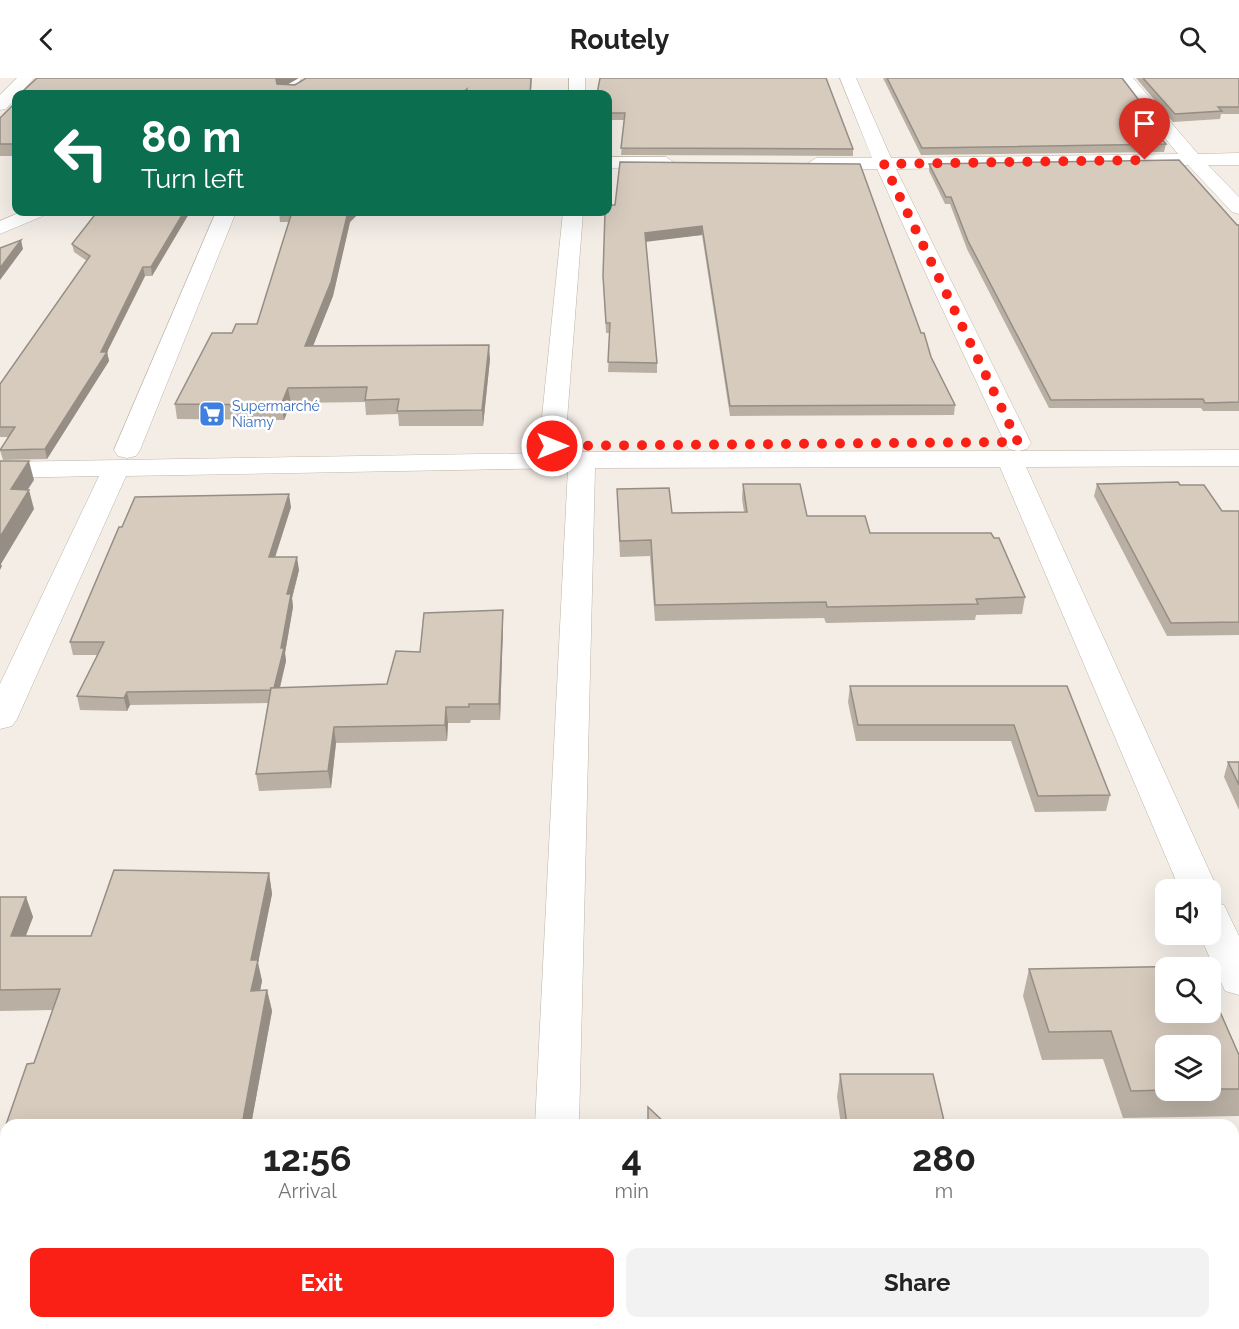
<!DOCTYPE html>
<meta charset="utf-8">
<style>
body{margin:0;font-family:Raleway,sans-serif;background:#f2f2f2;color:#222;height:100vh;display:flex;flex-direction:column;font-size:22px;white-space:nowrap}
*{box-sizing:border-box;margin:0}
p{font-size:20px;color:#767676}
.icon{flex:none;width:33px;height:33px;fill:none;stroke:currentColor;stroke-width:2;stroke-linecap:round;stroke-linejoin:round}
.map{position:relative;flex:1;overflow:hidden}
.panel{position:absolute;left:0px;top:1041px;width:1239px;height:210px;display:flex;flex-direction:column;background:#fff;border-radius:18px 18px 0 0;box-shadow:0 6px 24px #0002}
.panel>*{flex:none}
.hud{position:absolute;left:12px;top:12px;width:600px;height:126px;border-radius:12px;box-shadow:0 6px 24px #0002;background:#0b6e4f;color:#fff;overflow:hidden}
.controls{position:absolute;left:1155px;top:801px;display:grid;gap:12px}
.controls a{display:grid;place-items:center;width:66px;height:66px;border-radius:12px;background:#fff;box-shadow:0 6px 24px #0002;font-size:30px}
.pin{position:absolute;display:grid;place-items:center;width:51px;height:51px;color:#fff;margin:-62px -26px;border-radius:50% 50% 50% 0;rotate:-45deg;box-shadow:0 0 6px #0007}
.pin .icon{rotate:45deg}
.me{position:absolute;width:66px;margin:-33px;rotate:90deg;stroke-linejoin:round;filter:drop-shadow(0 0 4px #0008)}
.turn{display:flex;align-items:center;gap:21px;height:126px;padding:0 30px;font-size:27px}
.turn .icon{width:78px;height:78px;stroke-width:2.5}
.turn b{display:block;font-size:42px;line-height:51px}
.eta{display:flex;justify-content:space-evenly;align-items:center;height:102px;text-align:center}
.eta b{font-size:36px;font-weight:700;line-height:42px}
.primary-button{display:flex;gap:12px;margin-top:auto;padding:12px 30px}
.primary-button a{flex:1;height:69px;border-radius:12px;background:#fa2015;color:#fff;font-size:24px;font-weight:700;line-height:69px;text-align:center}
.primary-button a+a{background:#f2f2f2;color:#222}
header{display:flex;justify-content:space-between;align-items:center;height:78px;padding:0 30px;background:#fff;font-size:27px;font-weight:700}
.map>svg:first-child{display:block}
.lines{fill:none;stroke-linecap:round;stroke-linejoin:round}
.minor-casing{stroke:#beb4a8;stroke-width:1}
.minor{fill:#fff;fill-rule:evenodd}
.wall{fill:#b9afa3;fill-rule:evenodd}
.shaded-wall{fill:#968e85}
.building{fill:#d7cbbe;stroke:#968e85;stroke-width:1.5}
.route{stroke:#fa2015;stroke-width:10;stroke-dasharray:0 18}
.labels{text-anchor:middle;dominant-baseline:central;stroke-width:5;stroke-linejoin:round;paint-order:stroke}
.far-shop-label{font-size:14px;fill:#366cbe;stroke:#fff;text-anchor:start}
</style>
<header><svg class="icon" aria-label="back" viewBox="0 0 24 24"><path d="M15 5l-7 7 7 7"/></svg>Routely<svg class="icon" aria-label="search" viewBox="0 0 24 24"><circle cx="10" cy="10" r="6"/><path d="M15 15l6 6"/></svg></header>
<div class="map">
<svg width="1239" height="1251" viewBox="0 0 1239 1251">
<rect width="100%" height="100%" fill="#f3ede6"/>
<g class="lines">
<defs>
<g id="minor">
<path d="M 17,0 L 34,0 L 6,31 L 0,32 L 0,17 Z"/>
<path d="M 285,0 L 301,0 L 294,16 L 278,16 Z"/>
<rect x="569" y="0" width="16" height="16"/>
<path d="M 840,0 L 856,0 L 891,80 L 1178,76 L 1116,0 L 1133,0 L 1198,76 L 1239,75 L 1239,87 L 1208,87 L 1239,119 L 1239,136 L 1232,134 L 1188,87 L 896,91 L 1031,365 L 1027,371 L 1018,373 L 1239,372 L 1239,388 L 1026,389 L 1218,812 L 1210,822 L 1210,812 L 1180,812 L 1000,389 L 595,390 L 579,1047 L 535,1047 L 568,390 L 126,398 L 17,641 L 12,648 L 0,651 L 0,606 L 99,398 L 0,400 L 0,384 L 547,375 L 539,368 L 563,134 L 583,134 L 565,368 L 557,374 L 1018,373 L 1009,371 L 1005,365 L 877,91 L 816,92 L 807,86 L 816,80 L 872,80 Z"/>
<path d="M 666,79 L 675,85 L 673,89 L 608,90 L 608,79 Z"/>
<path d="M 21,134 L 46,134 L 43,138 L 0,156 L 0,143 Z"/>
<path d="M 216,134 L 236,134 L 140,372 L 136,378 L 127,380 L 118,378 L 114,372 Z"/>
<path d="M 1210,823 L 1224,827 L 1239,858 L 1239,917 L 1225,913 L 1199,856 L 1210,856 Z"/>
<rect x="524" y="1245" width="50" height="6"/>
</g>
</defs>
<use href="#minor" class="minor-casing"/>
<use href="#minor" class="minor"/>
</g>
<g class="wall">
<path d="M 532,0 L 531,16 L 20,16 L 288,6 Z"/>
<path d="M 883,0 L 1122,0 L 1151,38 L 1150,45 L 1147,45 L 1166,66 L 1164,74 L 921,77 Z"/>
<path d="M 1136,0 L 1239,0 L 1239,36 L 1221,36 L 1220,41 L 1173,44 Z"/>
<path d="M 608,16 L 853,71 L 853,78 L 621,77 L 624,42 L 608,42 Z"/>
<path d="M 16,20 L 16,78 L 0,78 L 0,40 L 13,27 L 12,24 Z"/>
<path d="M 620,84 L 921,255 L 931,279 L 955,327 L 954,337 L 730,338 L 702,157 L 646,163 L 657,285 L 657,295 L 608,294 L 610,255 L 606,255 L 603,198 L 615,127 Z"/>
<path d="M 929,86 L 1239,147 L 1239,333 L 1203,333 L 1201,330 L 1049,330 L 967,171 L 950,126 L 945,126 L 929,93 Z"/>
<path d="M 97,134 L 190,134 L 152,198 L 145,198 L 107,274 L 109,283 L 47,381 L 3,382 L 0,372 L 9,359 L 0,359 L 0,306 L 87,183 L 74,174 L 72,166 Z"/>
<path d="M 279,134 L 360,134 L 350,144 L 333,218 L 313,268 L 490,281 L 483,348 L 399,348 L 398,336 L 366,337 L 365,324 L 291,325 L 284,342 L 177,341 L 175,326 L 232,255 L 257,246 L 289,144 L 280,144 Z"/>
<path d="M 743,406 L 807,438 L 870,455 L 994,460 L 1025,519 L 1022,536 L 976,537 L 975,542 L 826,545 L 824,540 L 655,543 L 650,478 L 620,479 L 617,411 L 672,435 L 744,434 L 742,421 Z"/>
<path d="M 1097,406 L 1180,407 L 1222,433 L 1239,433 L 1239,557 L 1167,558 L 1094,418 Z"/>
<path d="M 291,429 L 275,479 L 299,492 L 292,520 L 293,529 L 285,575 L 286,583 L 280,610 L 387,606 L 420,574 L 503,532 L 503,548 L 500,642 L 471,642 L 470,645 L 448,645 L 447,663 L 336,665 L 331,710 L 259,713 L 256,696 L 268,625 L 130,627 L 127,633 L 80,632 L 77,618 L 98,577 L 73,577 L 70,564 Z"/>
<path d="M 850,608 L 1067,608 L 1110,717 L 1106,733 L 1035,734 L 1011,663 L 856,663 L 848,624 Z"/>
<path d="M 1228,684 L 1239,684 L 1239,732 L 1224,699 Z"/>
<path d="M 114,792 L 269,795 L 272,816 L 258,885 L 262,903 L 260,912 L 267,912 L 272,933 L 251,1047 L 6,1047 L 6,1150 L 0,1151 L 0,1064 L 27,986 L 34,985 L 53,932 L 0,933 L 0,819 L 26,819 L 33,839 L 25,858 L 91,858 Z"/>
<path d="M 1029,891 L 1239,977 L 1239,1038 L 1123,1040 L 1103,981 L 1042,982 L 1023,918 ZM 1210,968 L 1210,1012 L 1166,1012 Z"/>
<path d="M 840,996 L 945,1047 L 841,1047 L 837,1019 Z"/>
<path d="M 1233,1108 L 1239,1108 L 1239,1249 L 1178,1251 L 1176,1245 L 1233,1245 Z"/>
<path d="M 784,1245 L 1087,1245 L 1086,1247 L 992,1248 L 992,1251 L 785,1251 Z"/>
</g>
<g class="shaded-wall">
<path d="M 278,0 L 299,0 L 278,12 L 278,16 L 276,1 Z"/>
<path d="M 184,134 L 190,134 L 152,198 L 151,189 Z"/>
<path d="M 348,134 L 360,134 L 350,144 L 333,218 L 307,283 L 305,268 Z"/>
<path d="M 702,148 L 702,157 L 645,164 L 645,155 Z"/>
<path d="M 21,162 L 23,171 L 0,202 L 0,190 Z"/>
<path d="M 143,189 L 145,198 L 107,274 L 109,283 L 47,381 L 45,371 L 101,274 Z"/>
<path d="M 489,267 L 490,281 L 483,348 L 482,332 Z"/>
<path d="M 288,310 L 291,325 L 284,342 L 281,327 Z"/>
<path d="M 29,383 L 34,402 L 16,430 L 11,411 Z"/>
<path d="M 29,412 L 34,431 L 1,486 L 2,488 L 0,492 L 0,459 Z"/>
<path d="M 289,416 L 291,429 L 271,492 L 269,479 Z"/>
<path d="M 297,479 L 299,492 L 292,520 L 293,529 L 285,575 L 286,583 L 276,625 L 274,612 L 281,570 L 287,516 Z"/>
<path d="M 503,532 L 503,548 L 500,642 L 499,626 Z"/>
<path d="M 127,614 L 130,627 L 127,633 L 124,620 Z"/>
<path d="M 446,629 L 448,645 L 447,663 L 445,647 Z"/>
<path d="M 334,649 L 336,665 L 331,710 L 328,693 Z"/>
<path d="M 269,795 L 272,816 L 258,885 L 262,903 L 256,933 L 251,913 L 251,882 Z"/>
<path d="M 26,819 L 33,839 L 18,879 L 11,858 Z"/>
<path d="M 267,912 L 272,933 L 251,1047 L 242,1047 Z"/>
<path d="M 414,1245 L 419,1245 L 418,1251 L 413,1251 Z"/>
</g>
<g class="building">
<path d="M 37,0 L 278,0 L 276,1 L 277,6 L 295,7 L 306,0 L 531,0 L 530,16 L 466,16 L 467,11 L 461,16 L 307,16 L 309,14 L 214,13 L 211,16 L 20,16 Z"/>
<path d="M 600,0 L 826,0 L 853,71 L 621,70 L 625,35 L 608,35 L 608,16 L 597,16 Z"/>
<path d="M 887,0 L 1122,0 L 1151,38 L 1141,38 L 1166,66 L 922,70 Z"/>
<path d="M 1143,0 L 1239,0 L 1239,29 L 1218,29 L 1222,33 L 1175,36 Z"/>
<path d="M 16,24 L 16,66 L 0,66 L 0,40 Z"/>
<path d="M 1179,82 L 1237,147 L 1239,147 L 1239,324 L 1205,325 L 1203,321 L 1051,322 L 968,163 L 951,119 L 946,119 L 929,86 Z"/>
<path d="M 620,84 L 860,86 L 921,255 L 924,255 L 931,279 L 955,327 L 730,328 L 702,148 L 645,155 L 657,285 L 608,284 L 610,245 L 606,245 L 603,198 L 605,134 L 608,134 L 608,127 L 615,127 Z"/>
<path d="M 97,134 L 184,134 L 151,189 L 143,189 L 101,274 L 107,274 L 45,371 L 0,372 L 15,349 L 0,349 L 0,306 L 90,178 L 72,166 Z"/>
<path d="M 292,134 L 348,134 L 331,204 L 305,268 L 489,267 L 482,332 L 397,333 L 399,321 L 365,322 L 367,309 L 288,310 L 281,327 L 175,326 L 212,255 L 232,255 L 236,246 L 257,246 Z"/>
<path d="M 21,162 L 0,190 L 0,170 Z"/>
<path d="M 0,383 L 29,383 L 11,411 L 29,412 L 0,459 Z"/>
<path d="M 1178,404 L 1180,407 L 1204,407 L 1222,433 L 1239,433 L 1239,544 L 1171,545 L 1097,406 Z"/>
<path d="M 743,406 L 800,406 L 807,438 L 865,438 L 870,455 L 991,455 L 994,460 L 999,460 L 1025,519 L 976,521 L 978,526 L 827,529 L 826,524 L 655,527 L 651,462 L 620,463 L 617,411 L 669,410 L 672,435 L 747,434 Z"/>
<path d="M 289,416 L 269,479 L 297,479 L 287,516 L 291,516 L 281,570 L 284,570 L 274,610 L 271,610 L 270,612 L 127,614 L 124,620 L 77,618 L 104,564 L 70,564 L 119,449 L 122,449 L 135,419 Z"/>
<path d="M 503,532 L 499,626 L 469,626 L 469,629 L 446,629 L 445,647 L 334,649 L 328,693 L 256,696 L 271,610 L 387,606 L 396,573 L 420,574 L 424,535 Z"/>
<path d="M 850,608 L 1067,608 L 1110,717 L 1038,718 L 1014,647 L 858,647 Z"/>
<path d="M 1228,684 L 1239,684 L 1239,707 Z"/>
<path d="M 114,792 L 269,795 L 251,882 L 258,882 L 251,913 L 267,912 L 242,1047 L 6,1047 L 6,1130 L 0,1130 L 0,1064 L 27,986 L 34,985 L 60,911 L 0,912 L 0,819 L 26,819 L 11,858 L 91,858 Z"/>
<path d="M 1201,888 L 1201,890 L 1166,890 L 1166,934 L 1210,934 L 1210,911 L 1239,977 L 1239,1011 L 1210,1011 L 1210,968 L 1166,968 L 1166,1012 L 1131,1013 L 1111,953 L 1049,954 L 1029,891 Z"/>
<path d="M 840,996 L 933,996 L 945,1047 L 847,1047 Z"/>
<path d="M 648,1029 L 667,1047 L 648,1047 Z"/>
<path d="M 1233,1108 L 1239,1108 L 1239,1231 L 1233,1232 Z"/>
<path d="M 0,1211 L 6,1211 L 6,1245 L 414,1245 L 413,1251 L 0,1251 Z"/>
<path d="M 789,1245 L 991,1245 L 992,1251 L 789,1251 Z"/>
</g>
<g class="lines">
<path class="route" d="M 552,368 L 1018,364 L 884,86 L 1145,82"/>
</g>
<defs>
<symbol id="supermarket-square" viewBox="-11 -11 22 22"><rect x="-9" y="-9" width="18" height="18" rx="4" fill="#3f7fe0" stroke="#fff"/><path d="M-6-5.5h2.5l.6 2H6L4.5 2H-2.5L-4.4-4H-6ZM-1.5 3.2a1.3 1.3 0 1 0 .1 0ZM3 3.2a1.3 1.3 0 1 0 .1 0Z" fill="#fff"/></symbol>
</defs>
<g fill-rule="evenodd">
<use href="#supermarket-square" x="197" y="321" width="30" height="30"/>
</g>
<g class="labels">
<g class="far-shop-label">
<text x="232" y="328">Supermarché<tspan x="232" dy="16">Niamy</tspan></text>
</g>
</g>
</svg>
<div class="controls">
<a><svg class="icon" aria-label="sound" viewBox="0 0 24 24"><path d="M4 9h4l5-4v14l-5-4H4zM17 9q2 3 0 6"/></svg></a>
<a><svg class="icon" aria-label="search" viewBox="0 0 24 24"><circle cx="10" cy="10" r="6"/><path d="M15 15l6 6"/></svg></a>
<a><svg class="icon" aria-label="layers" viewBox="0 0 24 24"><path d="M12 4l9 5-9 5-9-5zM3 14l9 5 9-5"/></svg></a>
</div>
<div class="pin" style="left:1145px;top:82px;background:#d93025"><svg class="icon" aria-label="arrive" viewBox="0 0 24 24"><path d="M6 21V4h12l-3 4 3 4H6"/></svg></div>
<svg class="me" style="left:552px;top:368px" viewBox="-20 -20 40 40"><circle r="17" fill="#fa2015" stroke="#fff" stroke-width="3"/><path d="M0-11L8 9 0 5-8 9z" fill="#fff"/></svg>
<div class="hud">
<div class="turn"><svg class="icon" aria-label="left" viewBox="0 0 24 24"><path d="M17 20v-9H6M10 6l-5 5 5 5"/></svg><div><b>80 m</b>Turn left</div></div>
</div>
<section class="panel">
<div class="eta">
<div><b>12:56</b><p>Arrival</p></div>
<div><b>4</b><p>min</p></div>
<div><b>280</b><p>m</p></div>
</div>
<div class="primary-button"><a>Exit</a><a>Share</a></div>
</section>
</div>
